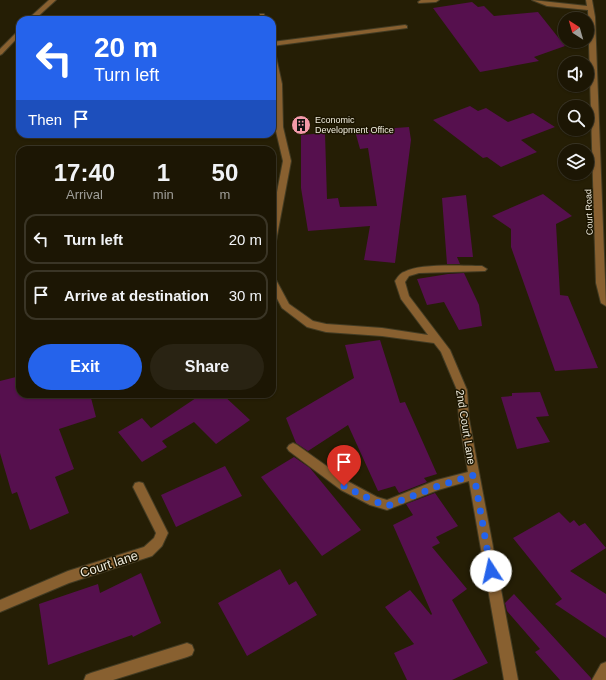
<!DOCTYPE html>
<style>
body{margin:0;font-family:Helvetica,sans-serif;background:#292313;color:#f1f3f6;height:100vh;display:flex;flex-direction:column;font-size:15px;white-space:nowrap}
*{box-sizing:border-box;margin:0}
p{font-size:13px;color:#a09f9a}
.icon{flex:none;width:22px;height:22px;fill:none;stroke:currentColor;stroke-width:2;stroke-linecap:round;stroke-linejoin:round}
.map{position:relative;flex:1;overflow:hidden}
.sheet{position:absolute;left:16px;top:146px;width:260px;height:252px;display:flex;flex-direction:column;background:#1c1604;border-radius:12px;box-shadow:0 1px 3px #0004,0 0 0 1px #3a3526}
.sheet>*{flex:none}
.guide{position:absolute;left:16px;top:16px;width:260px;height:122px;border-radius:12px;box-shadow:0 1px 3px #0004,0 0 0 1px #3a3526;background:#2563eb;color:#fff;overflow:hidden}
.needle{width:26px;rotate:323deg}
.buttons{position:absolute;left:558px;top:12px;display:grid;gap:8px}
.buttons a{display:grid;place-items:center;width:36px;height:36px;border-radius:50%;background:#1c1604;box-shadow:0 1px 3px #0004,0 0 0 1px #3a3526;font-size:20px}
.pin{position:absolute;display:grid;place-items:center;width:34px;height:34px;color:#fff;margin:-41px -17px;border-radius:50% 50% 50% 0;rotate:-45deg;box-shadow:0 0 4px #0007}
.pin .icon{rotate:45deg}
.me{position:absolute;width:44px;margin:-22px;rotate:350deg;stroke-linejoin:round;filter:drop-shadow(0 0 3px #0008)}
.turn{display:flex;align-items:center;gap:14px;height:84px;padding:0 12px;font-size:18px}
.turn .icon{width:52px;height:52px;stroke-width:2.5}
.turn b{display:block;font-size:28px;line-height:34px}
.then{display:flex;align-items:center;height:38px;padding:0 12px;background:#0003;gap:8px;font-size:15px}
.eta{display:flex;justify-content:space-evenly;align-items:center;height:68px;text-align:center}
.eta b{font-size:24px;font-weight:700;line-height:28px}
.action{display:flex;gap:8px;margin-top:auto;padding:8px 12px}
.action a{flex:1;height:46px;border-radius:24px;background:#2563eb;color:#fff;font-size:16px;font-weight:700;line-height:46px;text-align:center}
.action a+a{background:#292313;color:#f1f3f6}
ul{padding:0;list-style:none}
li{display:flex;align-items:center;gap:12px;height:50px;margin:0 8px 6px;padding:0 4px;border:2px solid #3a3526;border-radius:12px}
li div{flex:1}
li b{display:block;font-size:15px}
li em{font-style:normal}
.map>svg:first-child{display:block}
.building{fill:#56104e}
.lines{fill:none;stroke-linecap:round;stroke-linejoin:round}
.street-casing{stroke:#423b23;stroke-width:2}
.street{fill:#886030;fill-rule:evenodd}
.route{stroke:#2563eb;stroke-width:7;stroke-dasharray:0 12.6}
.labels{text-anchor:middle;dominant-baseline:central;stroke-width:3;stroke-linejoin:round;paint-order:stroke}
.far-poi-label{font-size:9px;fill:#f1edde;stroke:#1b1500;text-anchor:start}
.far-street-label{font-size:9px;fill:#f1edde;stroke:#1b1500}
.street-label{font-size:11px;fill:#f1edde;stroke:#1b1500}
.near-street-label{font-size:13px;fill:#f1edde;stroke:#1b1500}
</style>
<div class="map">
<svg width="606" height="680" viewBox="0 0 606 680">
<rect width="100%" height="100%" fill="#251e05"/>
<g class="building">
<path d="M 472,2 L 478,7 L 484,6 L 494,16 L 538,12 L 565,46 L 534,57 L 539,61 L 480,72 L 433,8 Z"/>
<path d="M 470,106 L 478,111 L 486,108 L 508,122 L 533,113 L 555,127 L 521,140 L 537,152 L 501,167 L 487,157 L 483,158 L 433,120 Z"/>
<path d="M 409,127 L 411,140 L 395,263 L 364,260 L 370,226 L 308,231 L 301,188 L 301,135 L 325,133 L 327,199 L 338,198 L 340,207 L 377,206 L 368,148 L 360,149 L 355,131 Z"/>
<path d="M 543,194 L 572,216 L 556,224 L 560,295 L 568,296 L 598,368 L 555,371 L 511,247 L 511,229 L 492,216 Z"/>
<path d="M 466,195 L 473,257 L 457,257 L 460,264 L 447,264 L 442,198 Z"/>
<path d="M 464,273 L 479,305 L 482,326 L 459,330 L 444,302 L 427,305 L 417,279 L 448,274 Z"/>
<path d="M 380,340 L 400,403 L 405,402 L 437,474 L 424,478 L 427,482 L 399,493 L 395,486 L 378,491 L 348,425 L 308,451 L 296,443 L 286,418 L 354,378 L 345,345 Z"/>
<path d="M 20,376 L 20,394 L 90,394 L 96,417 L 59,429 L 74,469 L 55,477 L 69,513 L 30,530 L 17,492 L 12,494 L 0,453 L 0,381 Z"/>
<path d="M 540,392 L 549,416 L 536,417 L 550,442 L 517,449 L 501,397 L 512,396 L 512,393 Z"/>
<path d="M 202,394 L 222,394 L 250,420 L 216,444 L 194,422 L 162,441 L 167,447 L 142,462 L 118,432 L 142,418 L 151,428 Z"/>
<path d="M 294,457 L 310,468 L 361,530 L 322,556 L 261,477 Z"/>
<path d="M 225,466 L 242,496 L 176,527 L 161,495 Z"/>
<path d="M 435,493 L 458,526 L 436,537 L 440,543 L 432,547 L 467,589 L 452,600 L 488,663 L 452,680 L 407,680 L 394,653 L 414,644 L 385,607 L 410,590 L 431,615 L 432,614 L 393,525 L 413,515 L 406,504 Z"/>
<path d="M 559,512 L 570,523 L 574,520 L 579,526 L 585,523 L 606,548 L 570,571 L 606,594 L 606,638 L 555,604 L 562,599 L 513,538 Z"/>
<path d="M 280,569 L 289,585 L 296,581 L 317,615 L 247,656 L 218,603 Z"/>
<path d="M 141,573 L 161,623 L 133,637 L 132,635 L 48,665 L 39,604 L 98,584 L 100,593 Z"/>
<path d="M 514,594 L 591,678 L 591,680 L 560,680 L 535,652 L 540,649 L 507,611 L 505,603 Z"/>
</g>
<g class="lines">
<defs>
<g id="street">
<path d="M 49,0 L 56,0 L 34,20 L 27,20 Z"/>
<path d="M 421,0 L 439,0 L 436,2 L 419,3 L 418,2 Z"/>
<path d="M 532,0 L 587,6 L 586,0 L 592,0 L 595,17 L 606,306 L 601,303 L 596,283 L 588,10 L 547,6 Z"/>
<path d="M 260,14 L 264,14 L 266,20 L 260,20 Z"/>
<path d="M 405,25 L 407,26 L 407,28 L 272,46 L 272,42 Z"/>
<path d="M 20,29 L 20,35 L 2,54 L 0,55 L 0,49 Z"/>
<path d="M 272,50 L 275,52 L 282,84 L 283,127 L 291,161 L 276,241 L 272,244 L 272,218 L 283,161 L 275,127 Z"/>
<path d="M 482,266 L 487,269 L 485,271 L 419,273 L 409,276 L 405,282 L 409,296 L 450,350 L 467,390 L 469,419 L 518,680 L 504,680 L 469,481 L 438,490 L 387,510 L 370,505 L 341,490 L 289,451 L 287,448 L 289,445 L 293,443 L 297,445 L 349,482 L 377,497 L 387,500 L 437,480 L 468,472 L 459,419 L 457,390 L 441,352 L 434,343 L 382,336 L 326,332 L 307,327 L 282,308 L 272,289 L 272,277 L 275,278 L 289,304 L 313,321 L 326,324 L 382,328 L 428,335 L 401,299 L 395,281 C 397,278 400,273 404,272 C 419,263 463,266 482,266 Z"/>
<path d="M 139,482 L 143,483 L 168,533 L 162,546 L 152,556 L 69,583 L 0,612 L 0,600 L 68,571 L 144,547 L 154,538 L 156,533 L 133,487 L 135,483 Z"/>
<path d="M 187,643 L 192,645 L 194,650 L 192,655 L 187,657 L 113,680 L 84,680 L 86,675 L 91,673 Z"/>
<path d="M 606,662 L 606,680 L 592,680 L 601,664 Z"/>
</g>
</defs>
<use href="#street" class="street-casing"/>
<use href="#street" class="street"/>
</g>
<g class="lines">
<path class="route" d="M 344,486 L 374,501 L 387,506 L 438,486 L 474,475 L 491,571"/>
</g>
<defs>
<symbol id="building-disc" viewBox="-11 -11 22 22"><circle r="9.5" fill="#f39aa9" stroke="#1b1500"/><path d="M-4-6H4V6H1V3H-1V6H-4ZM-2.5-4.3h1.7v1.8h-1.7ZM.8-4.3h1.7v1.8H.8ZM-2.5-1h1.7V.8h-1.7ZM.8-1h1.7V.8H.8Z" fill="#111"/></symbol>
</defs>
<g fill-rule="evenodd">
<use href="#building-disc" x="290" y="114" width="22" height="22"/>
</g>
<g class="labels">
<g class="far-poi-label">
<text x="315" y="120">Economic<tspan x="315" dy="10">Development Office</tspan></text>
</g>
<g class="far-street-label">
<text transform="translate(589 212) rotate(-92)">Court Road</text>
</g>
<g class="street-label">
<text transform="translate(466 427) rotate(81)">2nd Court Lane</text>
</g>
<g class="near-street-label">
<text transform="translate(109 564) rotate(-18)">Court lane</text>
</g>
</g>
</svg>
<div class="buttons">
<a><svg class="needle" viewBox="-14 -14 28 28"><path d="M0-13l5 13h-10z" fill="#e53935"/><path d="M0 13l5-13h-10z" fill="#a09f9a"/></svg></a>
<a><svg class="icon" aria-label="sound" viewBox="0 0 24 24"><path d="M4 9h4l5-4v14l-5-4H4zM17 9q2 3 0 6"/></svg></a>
<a><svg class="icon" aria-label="search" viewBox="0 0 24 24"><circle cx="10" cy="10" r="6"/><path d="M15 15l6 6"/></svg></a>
<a><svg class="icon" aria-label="layers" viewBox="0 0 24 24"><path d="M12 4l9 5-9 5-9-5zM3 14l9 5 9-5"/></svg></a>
</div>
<div class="pin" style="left:344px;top:486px;background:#d93025"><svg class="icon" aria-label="arrive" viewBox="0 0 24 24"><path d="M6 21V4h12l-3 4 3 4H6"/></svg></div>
<svg class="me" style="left:491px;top:571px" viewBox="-20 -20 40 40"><circle r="19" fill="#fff"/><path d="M0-13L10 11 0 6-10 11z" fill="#2563eb"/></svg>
<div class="guide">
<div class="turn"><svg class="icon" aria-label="left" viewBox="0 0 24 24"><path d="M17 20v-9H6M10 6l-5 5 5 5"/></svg><div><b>20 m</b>Turn left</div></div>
<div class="then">Then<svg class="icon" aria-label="arrive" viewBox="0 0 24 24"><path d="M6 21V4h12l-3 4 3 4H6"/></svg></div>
</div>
<section class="sheet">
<div class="eta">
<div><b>17:40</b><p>Arrival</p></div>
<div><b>1</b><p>min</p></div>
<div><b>50</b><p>m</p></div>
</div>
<ul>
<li><svg class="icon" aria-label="left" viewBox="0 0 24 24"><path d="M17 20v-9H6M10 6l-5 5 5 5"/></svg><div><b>Turn left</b></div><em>20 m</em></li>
<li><svg class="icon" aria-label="arrive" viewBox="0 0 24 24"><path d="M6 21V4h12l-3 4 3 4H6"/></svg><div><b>Arrive at destination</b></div><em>30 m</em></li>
</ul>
<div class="action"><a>Exit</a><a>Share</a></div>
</section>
</div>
